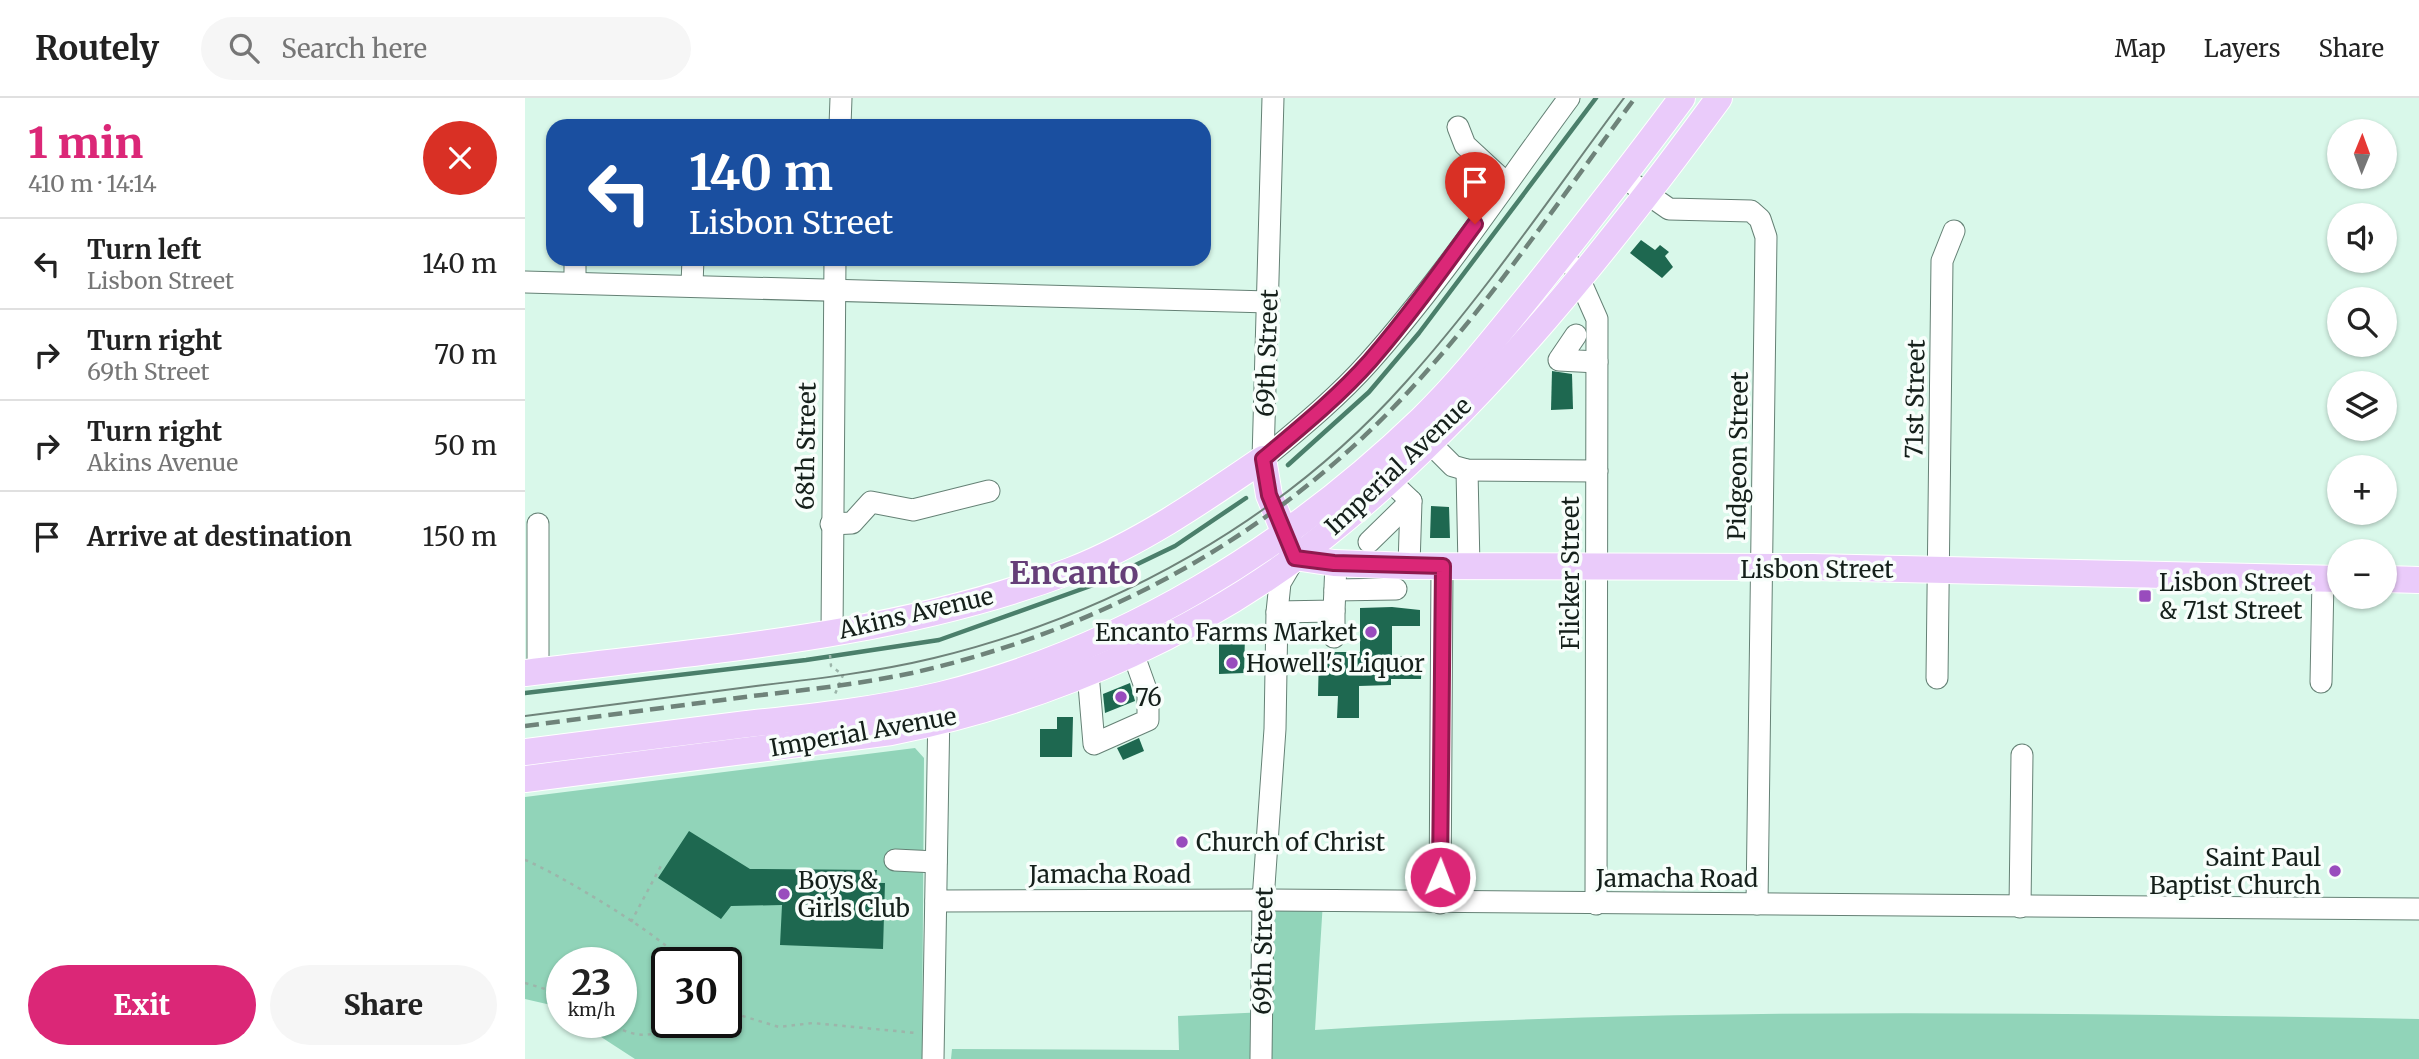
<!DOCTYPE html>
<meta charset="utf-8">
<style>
body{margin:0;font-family:Merriweather,serif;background:#f6f6f6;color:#222;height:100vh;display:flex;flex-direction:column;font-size:26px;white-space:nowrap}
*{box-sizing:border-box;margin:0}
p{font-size:23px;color:#767676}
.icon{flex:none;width:38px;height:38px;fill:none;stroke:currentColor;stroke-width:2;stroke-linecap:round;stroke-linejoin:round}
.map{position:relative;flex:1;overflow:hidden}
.sheet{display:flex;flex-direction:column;background:#fff;width:525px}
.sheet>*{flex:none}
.guide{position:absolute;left:21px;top:21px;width:665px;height:147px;border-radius:21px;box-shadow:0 2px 5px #0004;background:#1a4fa0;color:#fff;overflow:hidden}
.needle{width:46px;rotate:1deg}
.tools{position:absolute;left:1802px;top:21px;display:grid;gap:14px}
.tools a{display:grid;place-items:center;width:70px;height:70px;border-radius:50%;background:#fff;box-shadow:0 2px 5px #0004;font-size:35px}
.speed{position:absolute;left:21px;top:849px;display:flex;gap:14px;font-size:35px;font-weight:700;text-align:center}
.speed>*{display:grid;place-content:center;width:91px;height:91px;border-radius:50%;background:#fff;box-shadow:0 2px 5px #0004;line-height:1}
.speed small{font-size:18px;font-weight:400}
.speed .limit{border:4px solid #111;border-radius:10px;background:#fff;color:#111}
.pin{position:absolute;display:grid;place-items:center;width:60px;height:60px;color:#fff;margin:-72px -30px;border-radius:50% 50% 50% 0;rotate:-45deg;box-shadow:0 0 7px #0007}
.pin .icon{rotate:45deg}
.me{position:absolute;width:77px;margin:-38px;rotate:1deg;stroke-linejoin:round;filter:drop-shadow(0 0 5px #0008)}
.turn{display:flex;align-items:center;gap:24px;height:147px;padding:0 28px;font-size:32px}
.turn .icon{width:91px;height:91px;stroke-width:2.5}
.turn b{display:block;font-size:49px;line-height:60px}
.round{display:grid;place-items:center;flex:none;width:74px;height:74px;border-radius:37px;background:#f6f6f6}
.headline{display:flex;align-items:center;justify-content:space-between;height:119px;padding:0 28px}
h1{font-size:42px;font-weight:800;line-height:52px;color:#db2777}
.primary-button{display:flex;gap:14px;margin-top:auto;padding:14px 28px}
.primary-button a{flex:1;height:80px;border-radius:42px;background:#db2777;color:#fff;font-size:28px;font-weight:800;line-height:80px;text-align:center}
.primary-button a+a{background:#f6f6f6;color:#222}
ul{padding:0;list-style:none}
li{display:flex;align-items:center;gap:21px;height:91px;padding:0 28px;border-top:2px solid #e0e0e0}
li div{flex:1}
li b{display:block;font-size:26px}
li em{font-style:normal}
header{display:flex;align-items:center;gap:42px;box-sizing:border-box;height:98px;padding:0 35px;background:#fff;border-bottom:2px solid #e0e0e0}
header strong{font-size:33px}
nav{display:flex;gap:38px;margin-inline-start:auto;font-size:24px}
.search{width:490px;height:63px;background:#f6f6f6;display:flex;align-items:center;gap:18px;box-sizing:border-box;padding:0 24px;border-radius:38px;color:#767676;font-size:26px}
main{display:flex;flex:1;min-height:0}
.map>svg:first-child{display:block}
.green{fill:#91d4b9;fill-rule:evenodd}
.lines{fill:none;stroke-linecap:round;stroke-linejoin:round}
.stream{stroke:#4b7f6b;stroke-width:4.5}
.building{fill:#1e6850}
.minor-casing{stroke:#658175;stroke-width:23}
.major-casing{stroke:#fff;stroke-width:28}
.path{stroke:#9cb5aa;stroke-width:2.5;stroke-dasharray:3.5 5;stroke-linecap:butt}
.minor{stroke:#fff;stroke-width:21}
.major{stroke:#eacbfa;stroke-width:26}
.tram{stroke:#6f837a;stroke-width:2}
.rail{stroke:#6f837a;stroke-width:4.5;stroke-dasharray:14 7;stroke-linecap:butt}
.route-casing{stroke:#8e194d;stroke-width:18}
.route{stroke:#db2777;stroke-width:12}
.poi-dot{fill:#994cbd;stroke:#f8fefb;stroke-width:2.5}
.labels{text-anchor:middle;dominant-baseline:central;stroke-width:7;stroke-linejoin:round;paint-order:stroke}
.street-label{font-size:24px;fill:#15201b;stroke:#f8fefb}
.poi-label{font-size:24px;fill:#15201b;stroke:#f8fefb;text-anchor:start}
.district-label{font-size:32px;font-weight:bold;fill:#653f78;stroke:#f8fefb}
</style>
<header>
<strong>Routely</strong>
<div class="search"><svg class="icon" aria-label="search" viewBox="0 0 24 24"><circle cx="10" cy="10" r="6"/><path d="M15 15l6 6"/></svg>Search here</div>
<nav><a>Map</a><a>Layers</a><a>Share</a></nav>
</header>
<main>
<section class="sheet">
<div class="headline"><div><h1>1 min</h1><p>410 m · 14:14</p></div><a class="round" style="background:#d93025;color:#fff"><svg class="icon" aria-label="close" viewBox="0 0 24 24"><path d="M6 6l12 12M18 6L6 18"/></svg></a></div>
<ul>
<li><svg class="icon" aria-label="left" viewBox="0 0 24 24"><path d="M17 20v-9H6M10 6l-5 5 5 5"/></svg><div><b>Turn left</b><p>Lisbon Street</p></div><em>140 m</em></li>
<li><svg class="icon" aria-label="right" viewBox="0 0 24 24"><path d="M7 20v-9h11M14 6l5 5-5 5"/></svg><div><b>Turn right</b><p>69th Street</p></div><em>70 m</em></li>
<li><svg class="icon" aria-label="right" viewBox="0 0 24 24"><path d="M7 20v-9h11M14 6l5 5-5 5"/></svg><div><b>Turn right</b><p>Akins Avenue</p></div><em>50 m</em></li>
<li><svg class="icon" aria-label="arrive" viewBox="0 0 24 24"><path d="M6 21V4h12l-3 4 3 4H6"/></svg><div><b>Arrive at destination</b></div><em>150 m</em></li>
</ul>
<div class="primary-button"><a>Exit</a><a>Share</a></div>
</section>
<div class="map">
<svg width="1894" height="961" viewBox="0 0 1894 961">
<rect width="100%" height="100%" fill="#d9f8ea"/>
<g class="green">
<path d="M 390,650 L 399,660 L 397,961 L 110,961 L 53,924 L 96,924 L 96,864 L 37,864 L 37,914 L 26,907 L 0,901 L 0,699 ZM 142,864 L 201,864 L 201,924 L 142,924 Z"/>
<path d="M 738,802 L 798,803 L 790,932 C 1157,908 1527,915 1894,921 L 1894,961 L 426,961 L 427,951 L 654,952 L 653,918 L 742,914 Z"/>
</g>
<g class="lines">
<g class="stream">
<path d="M 763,367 L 844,294 L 894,235 L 1071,0"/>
<path d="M 0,595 L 281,562 L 414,542 L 571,486 L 650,448 L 721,400"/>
</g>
</g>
<g class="building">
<path d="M 1116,142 L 1130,152 L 1135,147 L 1144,154 L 1140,158 L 1148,169 L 1137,180 L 1105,155 Z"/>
<path d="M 1027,273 L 1047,276 L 1048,311 L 1026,312 Z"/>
<path d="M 906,408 L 924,409 L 925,440 L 905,440 Z"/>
<path d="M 867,509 L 895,512 L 895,528 L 867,528 L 867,558 L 897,558 L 896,581 L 866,581 L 866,587 L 834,588 L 834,620 L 812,620 L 813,598 L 793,598 L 794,554 L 835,554 L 835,510 Z"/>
<path d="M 707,537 L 720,538 L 719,575 L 694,576 L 694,539 L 707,540 Z"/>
<path d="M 605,585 L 610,603 L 580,615 L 578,596 Z"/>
<path d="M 532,619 L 548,619 L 547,659 L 515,659 L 515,631 L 532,631 Z"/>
<path d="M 614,640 L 619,653 L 598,662 L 592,650 Z"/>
<path d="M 164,733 L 225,771 L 352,772 L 350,785 L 360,785 L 358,851 L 255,847 L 257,807 L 206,808 L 196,821 L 133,780 Z"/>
</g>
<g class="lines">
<defs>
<g id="minor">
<path d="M 315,28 L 316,0"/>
<path d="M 933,29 L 940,47 L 981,85"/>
<path d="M 1098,79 L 1144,111 L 1226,113 L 1235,121 L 1241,139 L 1232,806"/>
<path d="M 1049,169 L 1072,221 L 1071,806"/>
<path d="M 0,184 L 744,204"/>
<path d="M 50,184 L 50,161"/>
<path d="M 167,186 L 168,161"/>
<path d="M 1051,237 L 1034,262 L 1072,264"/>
<path d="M 904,344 L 928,368 L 942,372 L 1072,373"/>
<path d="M 738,361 C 775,330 812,300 844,264 C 917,182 979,88 1044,0"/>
<path d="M 738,361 L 748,0"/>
<path d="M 942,372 L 944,469"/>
<path d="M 864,382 L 886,403 L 884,468"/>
<path d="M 13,426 L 13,573"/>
<path d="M 306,426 L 327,425 L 346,404 L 388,412 L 464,393"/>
<path d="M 844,444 L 886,403"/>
<path d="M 810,492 L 871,491"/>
<path d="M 752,514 L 809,513 L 811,465"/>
<path d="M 307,536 L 310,161"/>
<path d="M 809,539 L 809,513"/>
<path d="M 563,575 L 569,646 L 623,622 L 623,597 L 608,555"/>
<path d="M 1412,580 L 1417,163 L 1429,133"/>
<path d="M 1796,584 L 1798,481"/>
<path d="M 370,762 L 411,764"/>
<path d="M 411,803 L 738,802 L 1894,811"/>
<path d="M 915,805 L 917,468"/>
<path d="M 1495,809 L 1497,657"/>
<path d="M 408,961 L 414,610"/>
<path d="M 736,961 L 738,802 L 750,631 L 752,514 L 755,485 L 768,463"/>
</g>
<g id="major">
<path d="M 770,459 L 809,465 L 884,468 L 1287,469 L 1815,481"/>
<path d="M 1860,481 L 1894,482"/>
<path d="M 0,575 C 184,552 371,539 545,473 C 614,446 678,402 738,361 L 744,397 L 766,450"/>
<path d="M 0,654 C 74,645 148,635 222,626 C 287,619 353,612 416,597 C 599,551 762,451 897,321 C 937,282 972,237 1007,194 C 1058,130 1108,66 1157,0"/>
<path d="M 0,681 L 366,634 C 530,601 690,530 819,422 C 963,302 1084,150 1194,0"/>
</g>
</defs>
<use href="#minor" class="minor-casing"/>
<use href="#major" class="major-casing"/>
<g class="path">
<path d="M 305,557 L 306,568 L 318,577 L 310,596"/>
<path d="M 0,762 C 27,772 145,842 157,864"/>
<path d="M 106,824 L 137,766"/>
<path d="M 0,885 L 37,896"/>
<path d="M 201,913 L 254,929 L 288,925 L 391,935"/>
<path d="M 83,924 C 107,939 127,943 151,924"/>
</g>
<use href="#minor" class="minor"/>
<use href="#major" class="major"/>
<path class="tram" d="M 0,618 C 77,608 154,598 231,588 C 291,581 351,574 409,560 C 587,517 757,423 880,285 C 960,196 1028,95 1099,0"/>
<path class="rail" d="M 0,628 C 76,618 152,608 227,598 C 281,592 335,586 387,575 C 577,532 751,437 884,293 C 967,203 1037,98 1110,0"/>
</g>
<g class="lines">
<defs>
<path id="route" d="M 915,779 L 918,468 L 809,465 L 770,460 L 744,397 L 738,361 C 775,330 813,299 845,263 C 883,219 916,173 950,126"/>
</defs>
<use href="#route" class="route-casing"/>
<use href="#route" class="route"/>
</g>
<g class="poi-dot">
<rect x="1613" y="491" width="14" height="14" rx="3.5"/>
<circle cx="846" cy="534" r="7"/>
<circle cx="707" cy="565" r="7"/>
<circle cx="596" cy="599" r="7"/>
<circle cx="657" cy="744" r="7"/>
<circle cx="1810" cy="773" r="7"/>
<circle cx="259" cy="796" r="7"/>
</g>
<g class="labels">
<g class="street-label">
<text transform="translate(742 255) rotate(-88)">69th Street</text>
<text transform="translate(1390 301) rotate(-89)">71st Street</text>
<text transform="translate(281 348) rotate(-89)">68th Street</text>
<text transform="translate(1213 358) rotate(-89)">Pidgeon Street</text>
<text transform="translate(873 368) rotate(-43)">Imperial Avenue</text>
<text x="1292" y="471">Lisbon Street</text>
<text transform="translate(1045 475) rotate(-90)">Flicker Street</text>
<text transform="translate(391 515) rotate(-13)">Akins Avenue</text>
<text transform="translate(338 634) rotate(-10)">Imperial Avenue</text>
<text x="585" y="776">Jamacha Road</text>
<text x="1152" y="780">Jamacha Road</text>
<text transform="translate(738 853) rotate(-89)">69th Street</text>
</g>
<g class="poi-label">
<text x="1634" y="484">Lisbon Street<tspan x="1634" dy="28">&amp; 71st Street</tspan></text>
<text x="832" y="534" text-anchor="end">Encanto Farms Market</text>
<text x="721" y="565">Howell's Liquor</text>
<text x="610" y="599">76</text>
<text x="671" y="744">Church of Christ</text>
<text x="1796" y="759" text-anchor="end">Saint Paul<tspan x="1796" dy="28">Baptist Church</tspan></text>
<text x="273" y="782">Boys &amp;<tspan x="273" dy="28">Girls Club</tspan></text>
</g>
<g class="district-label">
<text x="549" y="475">Encanto</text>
</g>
</g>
</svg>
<div class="tools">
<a><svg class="needle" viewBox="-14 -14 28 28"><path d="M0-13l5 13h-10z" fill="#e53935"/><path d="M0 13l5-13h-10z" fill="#767676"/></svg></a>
<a><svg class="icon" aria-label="sound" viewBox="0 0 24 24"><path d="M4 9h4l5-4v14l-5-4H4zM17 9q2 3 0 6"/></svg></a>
<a><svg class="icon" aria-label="search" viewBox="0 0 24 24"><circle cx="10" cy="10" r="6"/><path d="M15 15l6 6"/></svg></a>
<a><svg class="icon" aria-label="layers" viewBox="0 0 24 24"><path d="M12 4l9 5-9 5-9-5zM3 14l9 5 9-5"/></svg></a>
<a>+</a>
<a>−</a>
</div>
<div class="speed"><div>23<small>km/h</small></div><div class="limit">30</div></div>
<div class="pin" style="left:950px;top:126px;background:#d93025"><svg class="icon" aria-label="arrive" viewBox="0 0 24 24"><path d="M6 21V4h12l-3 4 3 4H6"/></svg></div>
<svg class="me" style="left:915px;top:779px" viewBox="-20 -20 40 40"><circle r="17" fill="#db2777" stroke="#fff" stroke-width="3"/><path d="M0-11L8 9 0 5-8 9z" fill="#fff"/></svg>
<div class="guide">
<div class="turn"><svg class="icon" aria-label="left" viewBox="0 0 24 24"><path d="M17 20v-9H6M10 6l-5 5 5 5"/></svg><div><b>140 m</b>Lisbon Street</div></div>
</div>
</div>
</main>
